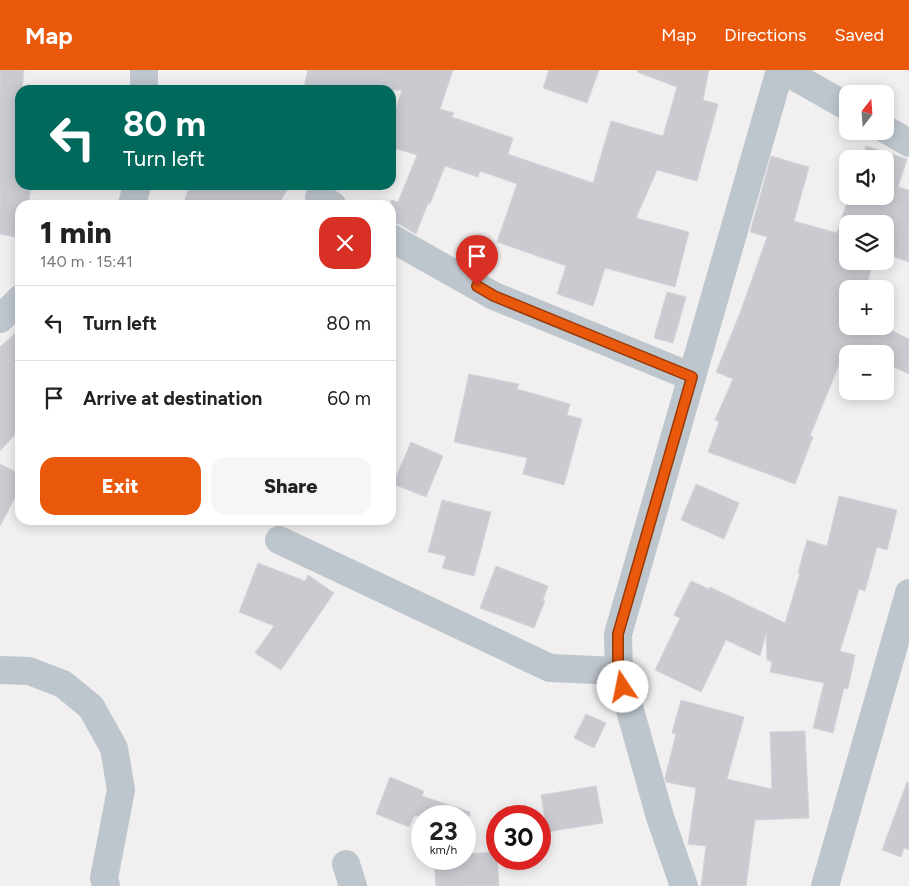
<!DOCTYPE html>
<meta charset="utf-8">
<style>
body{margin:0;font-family:Figtree,sans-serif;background:#f6f6f6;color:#222;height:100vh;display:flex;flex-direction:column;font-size:19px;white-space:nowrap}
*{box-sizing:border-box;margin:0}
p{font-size:16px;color:#767676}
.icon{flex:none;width:28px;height:28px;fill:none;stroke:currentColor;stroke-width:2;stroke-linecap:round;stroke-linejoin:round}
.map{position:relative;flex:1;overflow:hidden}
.sheet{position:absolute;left:15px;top:130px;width:381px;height:325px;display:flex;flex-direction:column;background:#fff;border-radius:15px;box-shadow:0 2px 12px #0003}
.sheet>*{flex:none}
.banner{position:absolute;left:15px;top:15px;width:381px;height:105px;border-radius:15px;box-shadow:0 2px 12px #0003;background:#00695c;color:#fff;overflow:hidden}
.needle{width:32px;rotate:17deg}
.fabs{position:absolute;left:839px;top:15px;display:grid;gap:10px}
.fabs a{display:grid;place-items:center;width:55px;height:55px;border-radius:10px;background:#fff;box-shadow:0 2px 12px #0003;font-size:25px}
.speed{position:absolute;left:411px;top:735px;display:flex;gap:10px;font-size:25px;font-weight:700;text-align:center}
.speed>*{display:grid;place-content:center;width:65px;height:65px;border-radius:50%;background:#fff;box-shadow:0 2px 12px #0003;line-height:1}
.speed small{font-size:12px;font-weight:400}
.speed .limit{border:8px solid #d22;background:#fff;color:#111}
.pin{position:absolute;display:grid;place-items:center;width:42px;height:42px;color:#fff;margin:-51px -21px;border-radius:50% 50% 50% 0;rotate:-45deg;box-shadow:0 0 5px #0007}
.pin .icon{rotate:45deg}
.me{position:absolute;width:55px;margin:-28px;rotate:349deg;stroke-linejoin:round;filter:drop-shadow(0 0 4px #0008)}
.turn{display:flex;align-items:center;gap:18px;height:105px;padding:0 25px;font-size:22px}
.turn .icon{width:65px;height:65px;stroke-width:2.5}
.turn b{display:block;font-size:35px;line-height:42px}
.round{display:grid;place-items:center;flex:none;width:52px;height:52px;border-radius:15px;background:#f6f6f6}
.head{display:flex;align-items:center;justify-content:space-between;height:85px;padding:0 25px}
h1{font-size:30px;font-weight:800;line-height:38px}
.primary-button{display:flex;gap:10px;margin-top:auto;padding:10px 25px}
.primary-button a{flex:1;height:58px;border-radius:15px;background:#ea580c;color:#fff;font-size:20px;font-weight:800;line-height:58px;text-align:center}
.primary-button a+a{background:#f6f6f6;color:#222}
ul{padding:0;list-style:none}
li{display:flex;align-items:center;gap:15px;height:75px;padding:0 25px;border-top:1px solid #e0e0e0}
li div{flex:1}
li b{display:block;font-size:19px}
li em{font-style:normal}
header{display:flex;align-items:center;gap:30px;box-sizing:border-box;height:70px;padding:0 25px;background:#ea580c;color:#fff}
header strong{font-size:24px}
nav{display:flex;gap:28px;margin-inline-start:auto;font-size:18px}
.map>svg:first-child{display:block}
.building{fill:#c9cbd1;stroke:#d4d5da}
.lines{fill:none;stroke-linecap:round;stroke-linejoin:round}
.minor{stroke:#bec6cd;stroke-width:28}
.route-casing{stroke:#983908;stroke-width:12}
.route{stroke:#ea580c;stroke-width:9}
</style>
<header>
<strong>Map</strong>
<nav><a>Map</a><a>Directions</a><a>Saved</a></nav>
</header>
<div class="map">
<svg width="909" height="816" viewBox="0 0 909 816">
<rect width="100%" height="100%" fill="#f1efef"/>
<g class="building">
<path d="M 0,0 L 24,0 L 22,20 L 20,20 L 20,115 L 31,117 L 28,135 L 20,135 L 20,168 L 0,164 Z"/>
<path d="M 308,0 L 453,0 L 440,39 L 454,43 L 452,47 L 513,68 L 508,84 L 593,113 L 611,51 L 663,66 L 677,17 L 637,2 L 638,0 L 709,0 L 703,30 L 718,34 L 697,111 L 657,100 L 636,148 L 689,162 L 675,217 L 605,198 L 593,236 L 557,224 L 566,196 L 497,172 L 517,114 L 480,101 L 478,107 L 445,96 L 430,134 L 428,133 L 416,164 L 399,154 L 391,152 L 391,130 L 398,132 L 417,85 L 391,77 L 391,54 L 402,20 L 303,20 Z"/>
<path d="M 549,0 L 599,0 L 587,33 L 543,18 Z"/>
<path d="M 866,76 L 907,89 L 898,117 L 909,120 L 909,192 L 885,184 L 885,154 L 848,154 L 848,191 L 873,191 L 866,219 L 848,219 L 848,256 L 882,256 L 909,269 L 909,304 L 885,293 L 885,284 L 867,284 L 847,275 L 810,366 L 813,367 L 795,414 L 708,382 L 719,352 L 715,350 L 733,309 L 716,302 L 740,243 L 767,167 L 750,162 L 771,86 L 809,97 L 794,151 L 837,163 L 849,126 L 885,126 L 885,89 L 862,89 Z"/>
<path d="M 190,115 L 290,115 L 278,135 L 183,135 Z"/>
<path d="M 667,222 L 686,227 L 673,273 L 654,268 Z"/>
<path d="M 20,259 L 20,359 L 0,381 L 0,277 Z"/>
<path d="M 469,304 L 519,314 L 517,319 L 570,334 L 567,345 L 582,349 L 564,415 L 523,404 L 527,388 L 454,372 Z"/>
<path d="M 411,372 L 443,386 L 426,427 L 393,414 Z"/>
<path d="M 0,394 L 20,404 L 20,418 L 0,456 Z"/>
<path d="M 696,414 L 739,433 L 724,469 L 681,450 Z"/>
<path d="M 839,426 L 897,440 L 887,480 L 877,477 L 865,521 L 859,519 L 840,581 L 855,585 L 848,619 L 844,618 L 833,663 L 813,658 L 824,613 L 770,602 L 772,592 L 767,590 L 766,563 L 760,586 L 726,570 L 701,622 L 655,600 L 680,548 L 674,545 L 691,511 L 709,519 L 710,517 L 785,553 L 800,503 L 798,503 L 807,470 L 827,476 Z"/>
<path d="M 442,430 L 491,442 L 474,506 L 442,498 L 446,486 L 428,482 Z"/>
<path d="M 258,493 L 305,511 L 308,505 L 334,523 L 281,600 L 255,583 L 274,556 L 239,542 Z"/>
<path d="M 496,496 L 548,516 L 543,530 L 545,531 L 534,558 L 480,538 Z"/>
<path d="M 681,630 L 744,647 L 727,709 L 772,719 L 770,662 L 805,661 L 809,748 L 755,750 L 746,816 L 701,816 L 706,776 L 688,774 L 696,718 L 666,712 L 665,708 L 676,664 L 672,663 Z"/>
<path d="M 586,644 L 606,653 L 594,678 L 574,668 Z"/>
<path d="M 390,707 L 424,721 L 422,726 L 470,742 L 470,746 L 414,746 L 409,757 L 376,744 Z"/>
<path d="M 907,712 L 909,713 L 909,780 L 904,778 L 901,787 L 882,780 Z"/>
<path d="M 596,716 L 603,753 L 547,762 L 541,725 Z"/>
<path d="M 497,782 L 499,816 L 436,816 L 434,789 L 465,789 L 465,784 Z"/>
</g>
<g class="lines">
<g class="minor">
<path d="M 783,0 L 848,37"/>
<path d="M 144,20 L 144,0"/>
<path d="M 885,59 L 909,73"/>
<path d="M 319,127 L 332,135"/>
<path d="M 132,135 L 137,115"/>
<path d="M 391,168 L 494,226 L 692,307"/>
<path d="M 0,249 L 20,229"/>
<path d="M 279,470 L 550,598 L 619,601"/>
<path d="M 0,600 L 29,601 L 63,614 L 91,637 L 114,678 L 121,720 L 104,808 L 106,816"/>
<path d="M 346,794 L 353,816"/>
<path d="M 684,816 L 660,747 L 619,601 L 618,564 L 780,0"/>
<path d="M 825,816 L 909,523"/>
</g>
</g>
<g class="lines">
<defs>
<path id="route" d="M 477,216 L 494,226 L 692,307 L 618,564 L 618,601 L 623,617"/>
</defs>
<use href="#route" class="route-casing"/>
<use href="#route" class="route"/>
</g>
</svg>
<div class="fabs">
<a><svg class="needle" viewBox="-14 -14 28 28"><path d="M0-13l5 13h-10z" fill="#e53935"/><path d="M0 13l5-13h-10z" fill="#767676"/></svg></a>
<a><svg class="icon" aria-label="sound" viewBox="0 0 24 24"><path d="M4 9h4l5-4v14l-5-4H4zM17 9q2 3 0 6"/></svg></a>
<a><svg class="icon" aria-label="layers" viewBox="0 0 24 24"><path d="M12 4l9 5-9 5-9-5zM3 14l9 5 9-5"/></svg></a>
<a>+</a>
<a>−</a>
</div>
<div class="speed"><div>23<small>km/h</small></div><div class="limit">30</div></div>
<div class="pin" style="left:477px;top:216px;background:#d93025"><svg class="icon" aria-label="arrive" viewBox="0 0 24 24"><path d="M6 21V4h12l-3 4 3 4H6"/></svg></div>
<svg class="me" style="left:623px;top:617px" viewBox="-20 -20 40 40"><circle r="19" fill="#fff"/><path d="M0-13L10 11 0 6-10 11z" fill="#ea580c"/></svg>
<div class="banner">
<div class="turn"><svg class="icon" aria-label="left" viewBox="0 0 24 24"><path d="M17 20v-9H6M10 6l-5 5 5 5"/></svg><div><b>80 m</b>Turn left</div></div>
</div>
<section class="sheet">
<div class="head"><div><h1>1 min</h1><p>140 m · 15:41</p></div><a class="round" style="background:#d93025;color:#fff"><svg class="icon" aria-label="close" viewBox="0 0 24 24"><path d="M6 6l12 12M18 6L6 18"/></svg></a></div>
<ul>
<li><svg class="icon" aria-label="left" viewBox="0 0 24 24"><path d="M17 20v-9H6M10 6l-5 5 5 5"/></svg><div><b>Turn left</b></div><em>80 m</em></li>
<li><svg class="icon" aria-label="arrive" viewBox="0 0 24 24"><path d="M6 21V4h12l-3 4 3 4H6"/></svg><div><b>Arrive at destination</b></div><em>60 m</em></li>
</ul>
<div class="primary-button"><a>Exit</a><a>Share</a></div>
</section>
</div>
